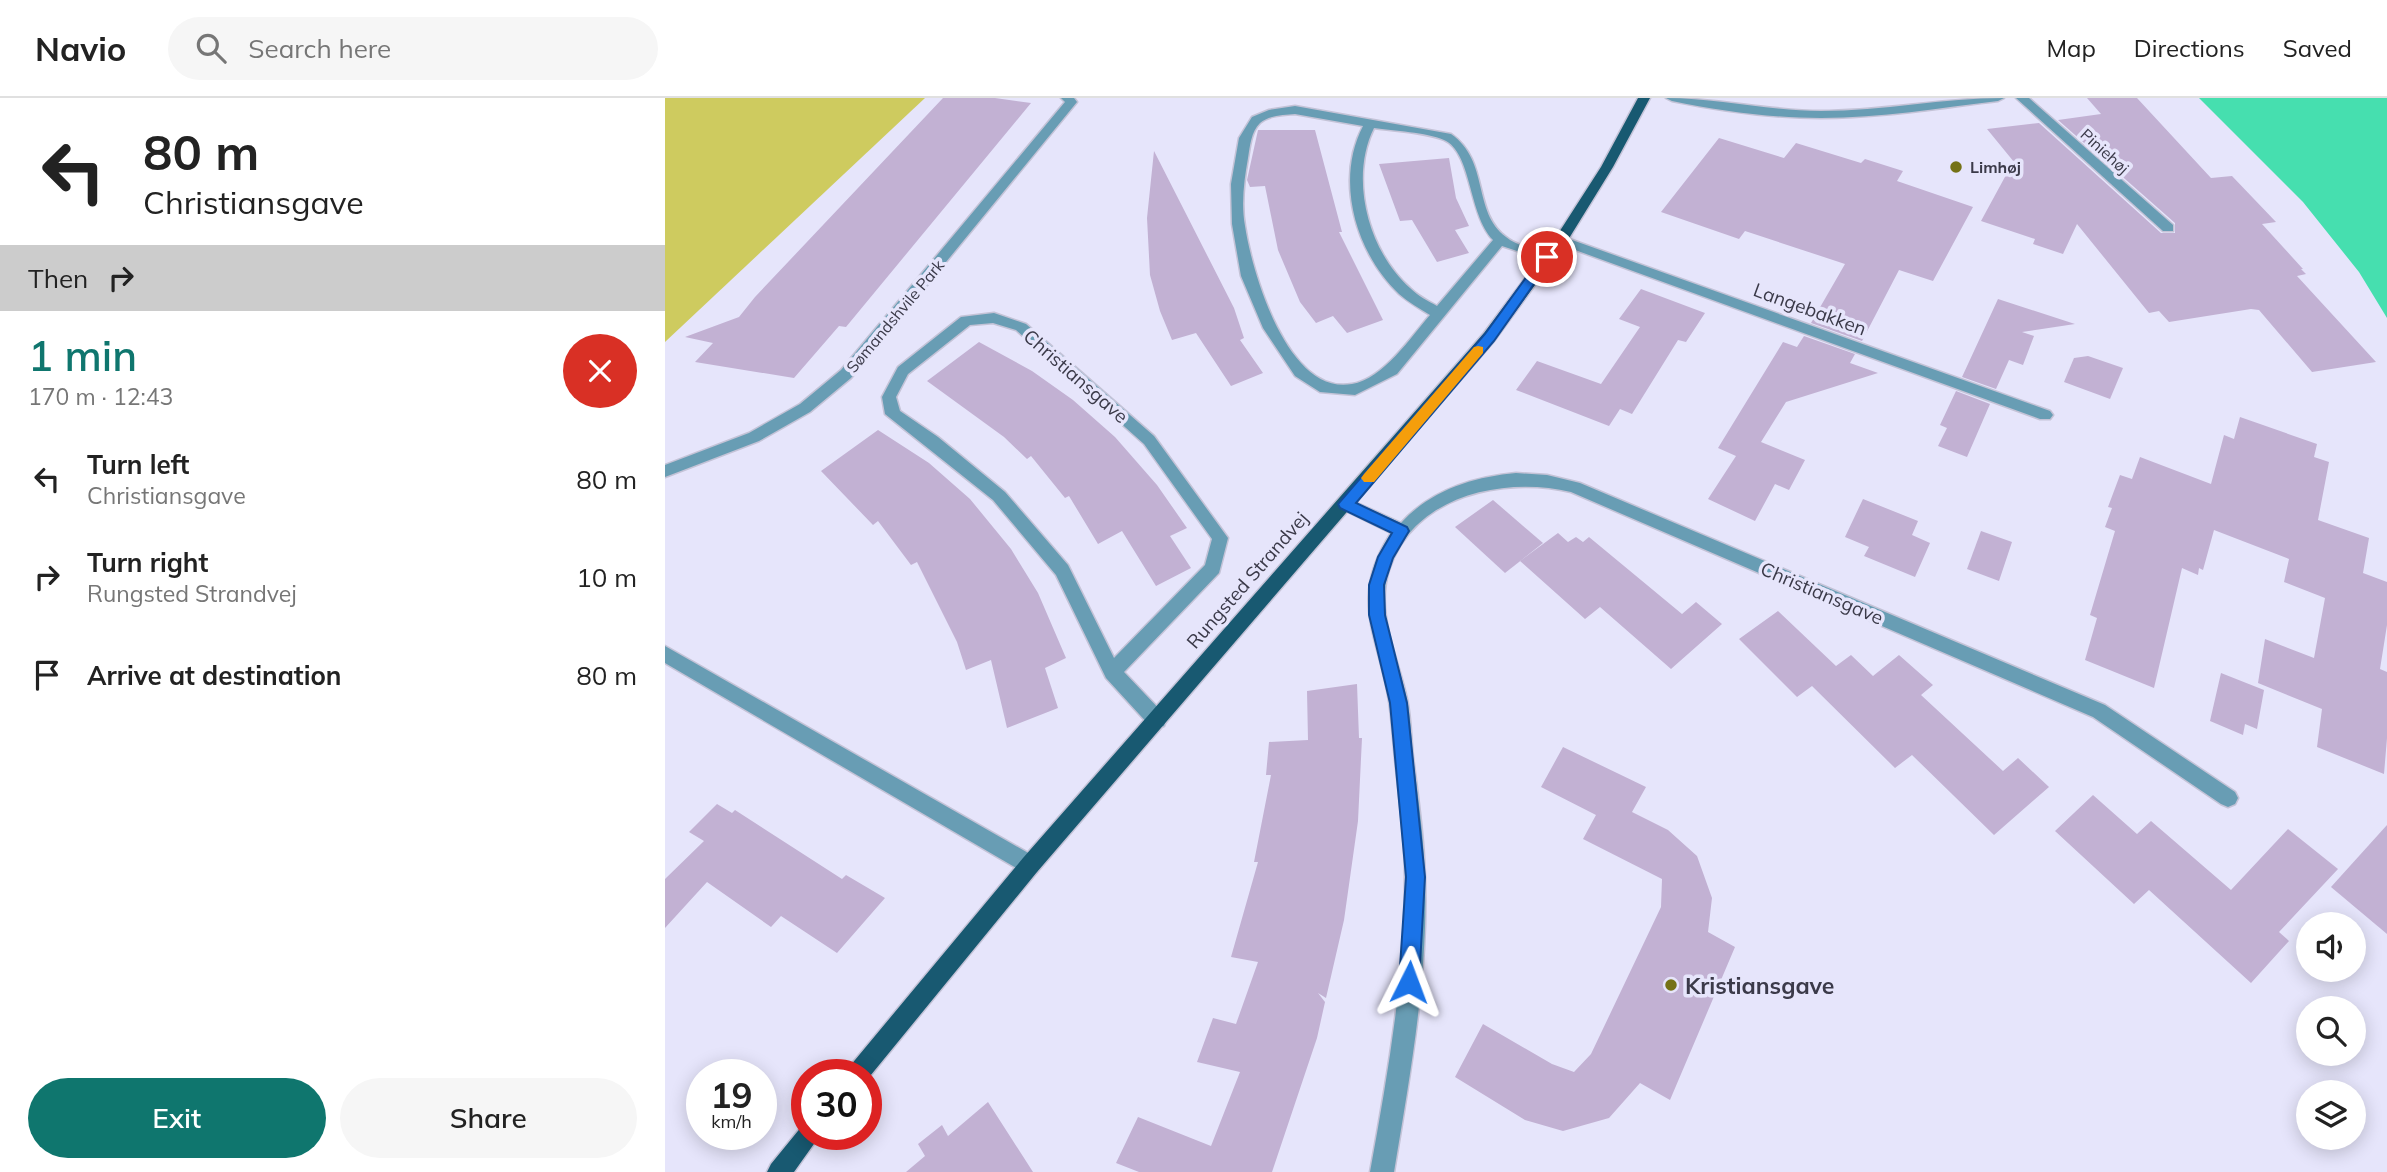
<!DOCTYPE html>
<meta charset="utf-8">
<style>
body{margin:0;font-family:Mulish,sans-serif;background:#f6f6f6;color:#222;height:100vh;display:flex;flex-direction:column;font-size:26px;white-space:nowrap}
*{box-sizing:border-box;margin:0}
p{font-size:23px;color:#767676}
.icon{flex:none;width:38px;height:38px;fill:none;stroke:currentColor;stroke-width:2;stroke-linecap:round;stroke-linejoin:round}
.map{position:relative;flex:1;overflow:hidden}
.sheet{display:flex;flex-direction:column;background:#fff;width:665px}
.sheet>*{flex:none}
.banner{background:#fff;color:#222;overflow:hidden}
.tools{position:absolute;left:1631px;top:814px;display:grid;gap:14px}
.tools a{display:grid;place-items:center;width:70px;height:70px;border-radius:50%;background:#fff;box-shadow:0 4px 18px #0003;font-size:35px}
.speed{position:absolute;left:21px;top:961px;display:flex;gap:14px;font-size:35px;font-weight:700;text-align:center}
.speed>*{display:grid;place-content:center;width:91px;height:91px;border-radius:50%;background:#fff;box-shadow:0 4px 18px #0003;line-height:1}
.speed small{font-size:18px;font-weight:400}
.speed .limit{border:10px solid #d22;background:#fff;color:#111}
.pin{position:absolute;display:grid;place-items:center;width:60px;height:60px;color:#fff;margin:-30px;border:4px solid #fff;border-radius:50%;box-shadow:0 2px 7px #0007}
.me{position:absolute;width:77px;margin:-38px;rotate:3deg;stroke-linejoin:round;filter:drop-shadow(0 0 5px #0008)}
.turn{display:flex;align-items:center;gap:24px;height:147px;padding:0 28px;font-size:32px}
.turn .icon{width:91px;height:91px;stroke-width:2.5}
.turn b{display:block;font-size:49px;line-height:60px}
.then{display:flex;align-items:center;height:66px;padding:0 28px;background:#0003;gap:14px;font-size:26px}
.round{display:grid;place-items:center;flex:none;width:74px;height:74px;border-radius:37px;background:#f6f6f6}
.head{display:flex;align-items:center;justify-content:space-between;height:119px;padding:0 28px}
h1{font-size:42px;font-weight:600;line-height:52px;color:#0f766e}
.action{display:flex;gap:14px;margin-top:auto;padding:14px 28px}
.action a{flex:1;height:80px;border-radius:42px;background:#0f766e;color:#fff;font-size:28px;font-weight:600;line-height:80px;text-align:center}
.action a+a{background:#f6f6f6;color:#222}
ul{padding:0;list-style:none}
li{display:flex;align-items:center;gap:21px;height:98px;padding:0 28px}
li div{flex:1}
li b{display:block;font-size:26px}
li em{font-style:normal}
header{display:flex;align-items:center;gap:42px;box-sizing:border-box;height:98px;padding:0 35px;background:#fff;border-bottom:2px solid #e0e0e0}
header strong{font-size:33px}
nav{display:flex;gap:38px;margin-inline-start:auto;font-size:24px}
.search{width:490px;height:63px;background:#f6f6f6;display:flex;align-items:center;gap:18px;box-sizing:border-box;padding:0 24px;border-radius:38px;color:#767676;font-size:26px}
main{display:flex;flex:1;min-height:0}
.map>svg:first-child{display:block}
.green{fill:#cecb5f}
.water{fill:#46dfaf}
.building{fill:#c2b1d3}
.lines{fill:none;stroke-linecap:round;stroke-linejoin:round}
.minor-casing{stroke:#c4c3d7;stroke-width:3}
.major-casing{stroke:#c4c3d7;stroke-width:3}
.minor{fill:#689db4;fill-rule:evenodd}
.major{fill:#185971;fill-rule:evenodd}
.route{fill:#1a73e8;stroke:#114b97;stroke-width:2}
.slow{fill:#f59e0b}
.poi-dot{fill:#757216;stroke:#e6e5fb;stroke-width:2.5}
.labels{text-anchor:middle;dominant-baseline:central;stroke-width:7;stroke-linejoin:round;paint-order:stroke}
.far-street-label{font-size:16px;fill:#3b3a49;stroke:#e6e5fb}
.far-poi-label{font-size:16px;font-weight:bold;fill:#3b3a49;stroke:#e6e5fb;text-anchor:start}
.street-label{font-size:19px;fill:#3b3a49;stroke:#e6e5fb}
.near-poi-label{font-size:23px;font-weight:bold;fill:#3b3a49;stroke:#e6e5fb;text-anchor:start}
</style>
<header>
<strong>Navio</strong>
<div class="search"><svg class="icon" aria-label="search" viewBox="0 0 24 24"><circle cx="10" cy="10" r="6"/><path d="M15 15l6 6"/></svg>Search here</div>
<nav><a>Map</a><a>Directions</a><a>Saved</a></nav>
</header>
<main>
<section class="sheet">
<div class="banner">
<div class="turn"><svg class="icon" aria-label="left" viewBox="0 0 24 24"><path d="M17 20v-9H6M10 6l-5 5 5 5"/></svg><div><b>80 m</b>Christiansgave</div></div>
<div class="then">Then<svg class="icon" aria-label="right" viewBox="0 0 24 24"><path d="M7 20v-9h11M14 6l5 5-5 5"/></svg></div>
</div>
<div class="head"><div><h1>1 min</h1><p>170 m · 12:43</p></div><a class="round" style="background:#d93025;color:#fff"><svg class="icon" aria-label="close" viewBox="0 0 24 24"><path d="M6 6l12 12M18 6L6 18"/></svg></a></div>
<ul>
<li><svg class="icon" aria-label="left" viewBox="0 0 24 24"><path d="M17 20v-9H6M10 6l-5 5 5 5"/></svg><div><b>Turn left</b><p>Christiansgave</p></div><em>80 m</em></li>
<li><svg class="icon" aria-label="right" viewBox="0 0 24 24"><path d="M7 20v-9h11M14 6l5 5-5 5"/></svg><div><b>Turn right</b><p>Rungsted Strandvej</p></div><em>10 m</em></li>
<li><svg class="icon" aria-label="arrive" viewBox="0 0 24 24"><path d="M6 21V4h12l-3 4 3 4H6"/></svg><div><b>Arrive at destination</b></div><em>80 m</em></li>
</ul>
<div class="action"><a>Exit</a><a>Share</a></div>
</section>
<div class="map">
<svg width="1722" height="1074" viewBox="0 0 1722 1074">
<rect width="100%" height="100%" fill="#e6e5fb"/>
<path class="green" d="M 0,0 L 260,0 L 0,244 Z"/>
<path class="water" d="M 1534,0 L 1722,0 L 1722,220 L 1694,174 L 1638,104 Z"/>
<g class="building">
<path d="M 278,0 L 330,0 L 366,5 L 181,229 L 174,228 L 129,280 L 30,264 L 48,245 L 20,239 L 74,219 L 90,199 Z"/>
<path d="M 1422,0 L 1472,0 L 1546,80 L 1567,78 L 1611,124 L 1597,126 L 1638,171 L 1636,171 L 1641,176 L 1632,178 L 1711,264 L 1647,274 L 1594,212 L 1586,211 L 1504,224 L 1494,213 L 1484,215 L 1412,126 L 1398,156 L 1368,146 L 1370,141 L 1316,123 L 1341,77 L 1358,75 L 1322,31 L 1374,25 L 1496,135 L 1510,135 L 1510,125 L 1393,22 L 1436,16 Z"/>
<path d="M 593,32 L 650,32 L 677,134 L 674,134 L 718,222 L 682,235 L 668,218 L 651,225 L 635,204 L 613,152 L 600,88 L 585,89 L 582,82 Z"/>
<path d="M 1054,40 L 1119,60 L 1131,45 L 1196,65 L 1200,61 L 1238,73 L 1232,83 L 1308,109 L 1268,183 L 1234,172 L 1197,243 L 1146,225 L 1180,166 L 1080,133 L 1074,141 L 996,114 Z"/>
<path d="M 489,53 L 569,210 L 579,240 L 575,242 L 598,275 L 566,288 L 531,235 L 507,242 L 495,213 L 485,177 L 482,120 Z"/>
<path d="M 784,60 L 791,100 L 804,128 L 790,132 L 804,155 L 772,164 L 747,122 L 735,123 L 714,66 Z"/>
<path d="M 976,191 L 1040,215 L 1021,244 L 1013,242 L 967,316 L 955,311 L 944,328 L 851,292 L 872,263 L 936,286 L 975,229 L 954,221 Z"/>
<path d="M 1333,201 L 1410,226 L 1357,234 L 1369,238 L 1358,267 L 1344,262 L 1331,291 L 1297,279 Z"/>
<path d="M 1139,238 L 1190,256 L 1185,265 L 1213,275 L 1121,304 L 1096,344 L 1140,362 L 1124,392 L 1110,386 L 1090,423 L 1043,401 L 1071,358 L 1053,350 L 1118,244 L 1132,249 Z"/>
<path d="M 314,244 L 367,273 L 408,302 L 450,339 L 492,387 L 522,430 L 505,438 L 526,470 L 491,488 L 457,433 L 433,446 L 404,398 L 400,400 L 366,358 L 362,361 L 339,339 L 262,283 Z"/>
<path d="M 1423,258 L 1458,270 L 1445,301 L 1399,284 L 1409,260 Z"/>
<path d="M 1291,293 L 1325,306 L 1302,359 L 1273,348 L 1282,330 L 1275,327 Z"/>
<path d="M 1575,319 L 1652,346 L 1649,359 L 1664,364 L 1653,422 L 1704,440 L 1698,475 L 1722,484 L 1722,527 L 1715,571 L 1722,574 L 1722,640 L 1719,676 L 1652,649 L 1657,611 L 1593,585 L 1600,541 L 1649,560 L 1660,500 L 1619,484 L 1624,461 L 1549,432 L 1538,472 L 1534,470 L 1533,477 L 1517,470 L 1489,590 L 1420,562 L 1432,520 L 1425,517 L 1450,433 L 1440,429 L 1447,410 L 1443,409 L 1455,377 L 1467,381 L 1475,359 L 1546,386 L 1559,337 L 1569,341 Z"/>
<path d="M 213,332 L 264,365 L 305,401 L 346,451 L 373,495 L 401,560 L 380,570 L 393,610 L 342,630 L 326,562 L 301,572 L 292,544 L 252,464 L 246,467 L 213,423 L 208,427 L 156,373 Z"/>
<path d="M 1198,401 L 1253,423 L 1247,437 L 1265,445 L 1250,479 L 1199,458 L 1204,449 L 1180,439 Z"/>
<path d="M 828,402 L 878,445 L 840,475 L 790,429 Z"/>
<path d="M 1316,433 L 1347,444 L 1334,483 L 1302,471 Z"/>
<path d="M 893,435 L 903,444 L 911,439 L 918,444 L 924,439 L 1017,516 L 1031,504 L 1057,526 L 1006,571 L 935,509 L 920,521 L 855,463 Z"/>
<path d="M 1113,513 L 1171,568 L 1186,557 L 1208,578 L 1234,557 L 1268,587 L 1256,597 L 1338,673 L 1353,660 L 1384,689 L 1329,737 L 1247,657 L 1230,670 L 1147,588 L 1132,599 L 1074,541 Z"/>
<path d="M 1556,575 L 1599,592 L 1592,631 L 1580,626 L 1578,637 L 1545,623 Z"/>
<path d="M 692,586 L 694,640 L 697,640 L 693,723 L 679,822 L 661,900 L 653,895 L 660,904 L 652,940 L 607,1074 L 474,1074 L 451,1065 L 473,1019 L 546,1048 L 575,974 L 532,964 L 548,920 L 571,926 L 593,864 L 566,859 L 593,764 L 589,764 L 606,677 L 601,677 L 604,644 L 643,642 L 642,593 Z"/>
<path d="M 898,649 L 981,689 L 967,714 L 1003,732 L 1032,758 L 1047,800 L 1043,834 L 1070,849 L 1005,1002 L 975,985 L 944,1020 L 898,1033 L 860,1022 L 790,979 L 818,926 L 887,966 L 909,974 L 926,956 L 996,809 L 997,781 L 918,741 L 931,717 L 876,689 Z"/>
<path d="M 1428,697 L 1472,736 L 1486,723 L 1566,792 L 1623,731 L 1673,771 L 1614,834 L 1624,843 L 1586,885 L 1484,792 L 1469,806 L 1390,733 Z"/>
<path d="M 52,706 L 67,715 L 70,712 L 177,781 L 181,777 L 220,800 L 172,855 L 116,818 L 106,829 L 42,784 L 0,830 L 0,781 L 39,743 L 24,734 Z"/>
<path d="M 1722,727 L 1722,836 L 1666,789 Z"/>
<path d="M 323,1004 L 368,1074 L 241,1074 L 260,1058 L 253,1046 L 277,1027 L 283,1038 Z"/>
</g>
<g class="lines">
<defs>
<g id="minor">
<path d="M 396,0 L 409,0 L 412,4 L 186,280 L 145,314 L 94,343 L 0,379 L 0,367 L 84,335 L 135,306 L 176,272 L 400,4 Z"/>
<path d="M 1001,0 C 1053,0 1104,13 1156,13 C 1218,13 1278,0 1339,0 L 1333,3 C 1274,10 1216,20 1156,20 C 1106,20 1056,13 1007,3 Z"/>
<path d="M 1351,0 L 1364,0 L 1508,127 L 1508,133 L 1498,133 Z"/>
<path d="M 630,8 L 786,36 C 825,63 807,114 841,139 C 853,149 872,151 887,156 L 889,159 L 882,163 L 837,148 L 732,276 L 690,297 L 655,294 L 630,278 L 598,230 L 576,178 L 567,126 L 566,86 L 574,40 L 587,19 L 604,12 ZM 630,16 L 698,28 C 670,82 690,154 734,196 C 743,204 754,210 765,217 C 746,239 718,281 687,286 C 623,298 587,175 580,128 C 576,106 579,82 583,60 C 585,48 586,34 595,25 C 604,17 619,17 630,16 ZM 709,30 C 729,33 761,34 779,42 C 807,54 803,116 828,142 L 772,208 C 763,203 753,198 745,190 C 703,153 684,80 709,30 Z"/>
<path d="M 896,138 L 1385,313 L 1388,317 L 1385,321 L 1375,321 L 891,145 L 889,142 Z"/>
<path d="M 329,215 L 361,226 L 489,338 L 563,440 L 554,475 L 459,574 L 499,616 L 501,622 L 499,628 L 492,630 L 485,628 L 441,580 L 391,477 L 328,402 L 220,316 L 217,299 L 233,269 L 296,219 ZM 328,225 L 351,232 L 479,346 L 547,441 L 540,467 L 449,560 L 403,467 L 340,394 L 273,339 L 235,313 L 231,299 L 243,276 L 305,227 Z"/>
<path d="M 851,375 L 882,377 L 915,385 L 1440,607 L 1570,694 L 1573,700 L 1570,706 L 1563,709 L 1556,706 L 1428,619 L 906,394 C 839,378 748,397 724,472 C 710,515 733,559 742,601 C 746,620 746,640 748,659 C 752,692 757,725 759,759 C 766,864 746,971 729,1074 L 705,1074 C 723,976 740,878 740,778 C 740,739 734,700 730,661 C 728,642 727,622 724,603 C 713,536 683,501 726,435 L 675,410 L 673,406 L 681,400 L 736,425 C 766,392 808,379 851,375 Z"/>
<path d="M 0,548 L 372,760 L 375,767 L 372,774 L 365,777 L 358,774 L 0,565 Z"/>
</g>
<g id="major">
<path d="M 973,0 L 985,0 L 948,69 L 903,142 L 829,243 L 372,774 L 201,983 L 201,976 L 182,976 L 185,968 L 358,760 L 819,235 L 891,139 L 936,69 Z"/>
<path d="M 142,1026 L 142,1036 L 156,1036 L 129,1074 L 102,1074 L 106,1066 L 137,1028 Z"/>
</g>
</defs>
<use href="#minor" class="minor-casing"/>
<use href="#major" class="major-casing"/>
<use href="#minor" class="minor"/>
<use href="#major" class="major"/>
</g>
<path class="route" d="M 882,155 L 888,159 L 829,243 L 691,405 L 742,429 L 744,433 L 728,460 L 719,487 L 720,517 L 742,605 L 760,779 L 754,884 L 751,890 L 744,893 L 737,890 L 734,884 L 741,779 L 725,605 L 704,517 L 704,487 L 713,459 L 727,435 L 675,410 L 673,406 L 820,236 L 878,156 Z"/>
<path class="slow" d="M 813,248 L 818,249 L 818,255 L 709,384 L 699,384 L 696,380 L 699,376 L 809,249 Z"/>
<g class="poi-dot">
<circle cx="1291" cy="69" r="7"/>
<circle cx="1006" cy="887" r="7"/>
</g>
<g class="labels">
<g class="far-street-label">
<text transform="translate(1440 53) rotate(42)">Piniehøj</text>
<text transform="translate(230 218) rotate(-50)">Sømandshvile Park</text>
</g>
<g class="far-poi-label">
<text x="1305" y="69">Limhøj</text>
</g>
<g class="street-label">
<text transform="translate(1145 211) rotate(20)">Langebakken</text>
<text transform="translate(411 278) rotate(41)">Christiansgave</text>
<text transform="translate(582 482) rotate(-49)">Rungsted Strandvej</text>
<text transform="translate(1157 495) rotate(23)">Christiansgave</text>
</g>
<g class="near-poi-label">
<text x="1020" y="887">Kristiansgave</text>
</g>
</g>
</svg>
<div class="tools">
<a><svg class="icon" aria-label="sound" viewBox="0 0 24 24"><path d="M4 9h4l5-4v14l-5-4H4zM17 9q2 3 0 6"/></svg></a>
<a><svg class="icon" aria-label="search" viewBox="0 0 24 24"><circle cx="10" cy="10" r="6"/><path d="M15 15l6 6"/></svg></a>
<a><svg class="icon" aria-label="layers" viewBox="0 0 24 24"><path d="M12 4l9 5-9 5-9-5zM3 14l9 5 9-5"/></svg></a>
</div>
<div class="speed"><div>19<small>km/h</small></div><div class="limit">30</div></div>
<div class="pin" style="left:882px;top:159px;background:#d93025"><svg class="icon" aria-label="arrive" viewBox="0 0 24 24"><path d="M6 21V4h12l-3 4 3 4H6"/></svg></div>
<svg class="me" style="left:744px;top:884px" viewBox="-20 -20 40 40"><path d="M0-17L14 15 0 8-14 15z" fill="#1a73e8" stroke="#fff" stroke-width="4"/></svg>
</div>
</main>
